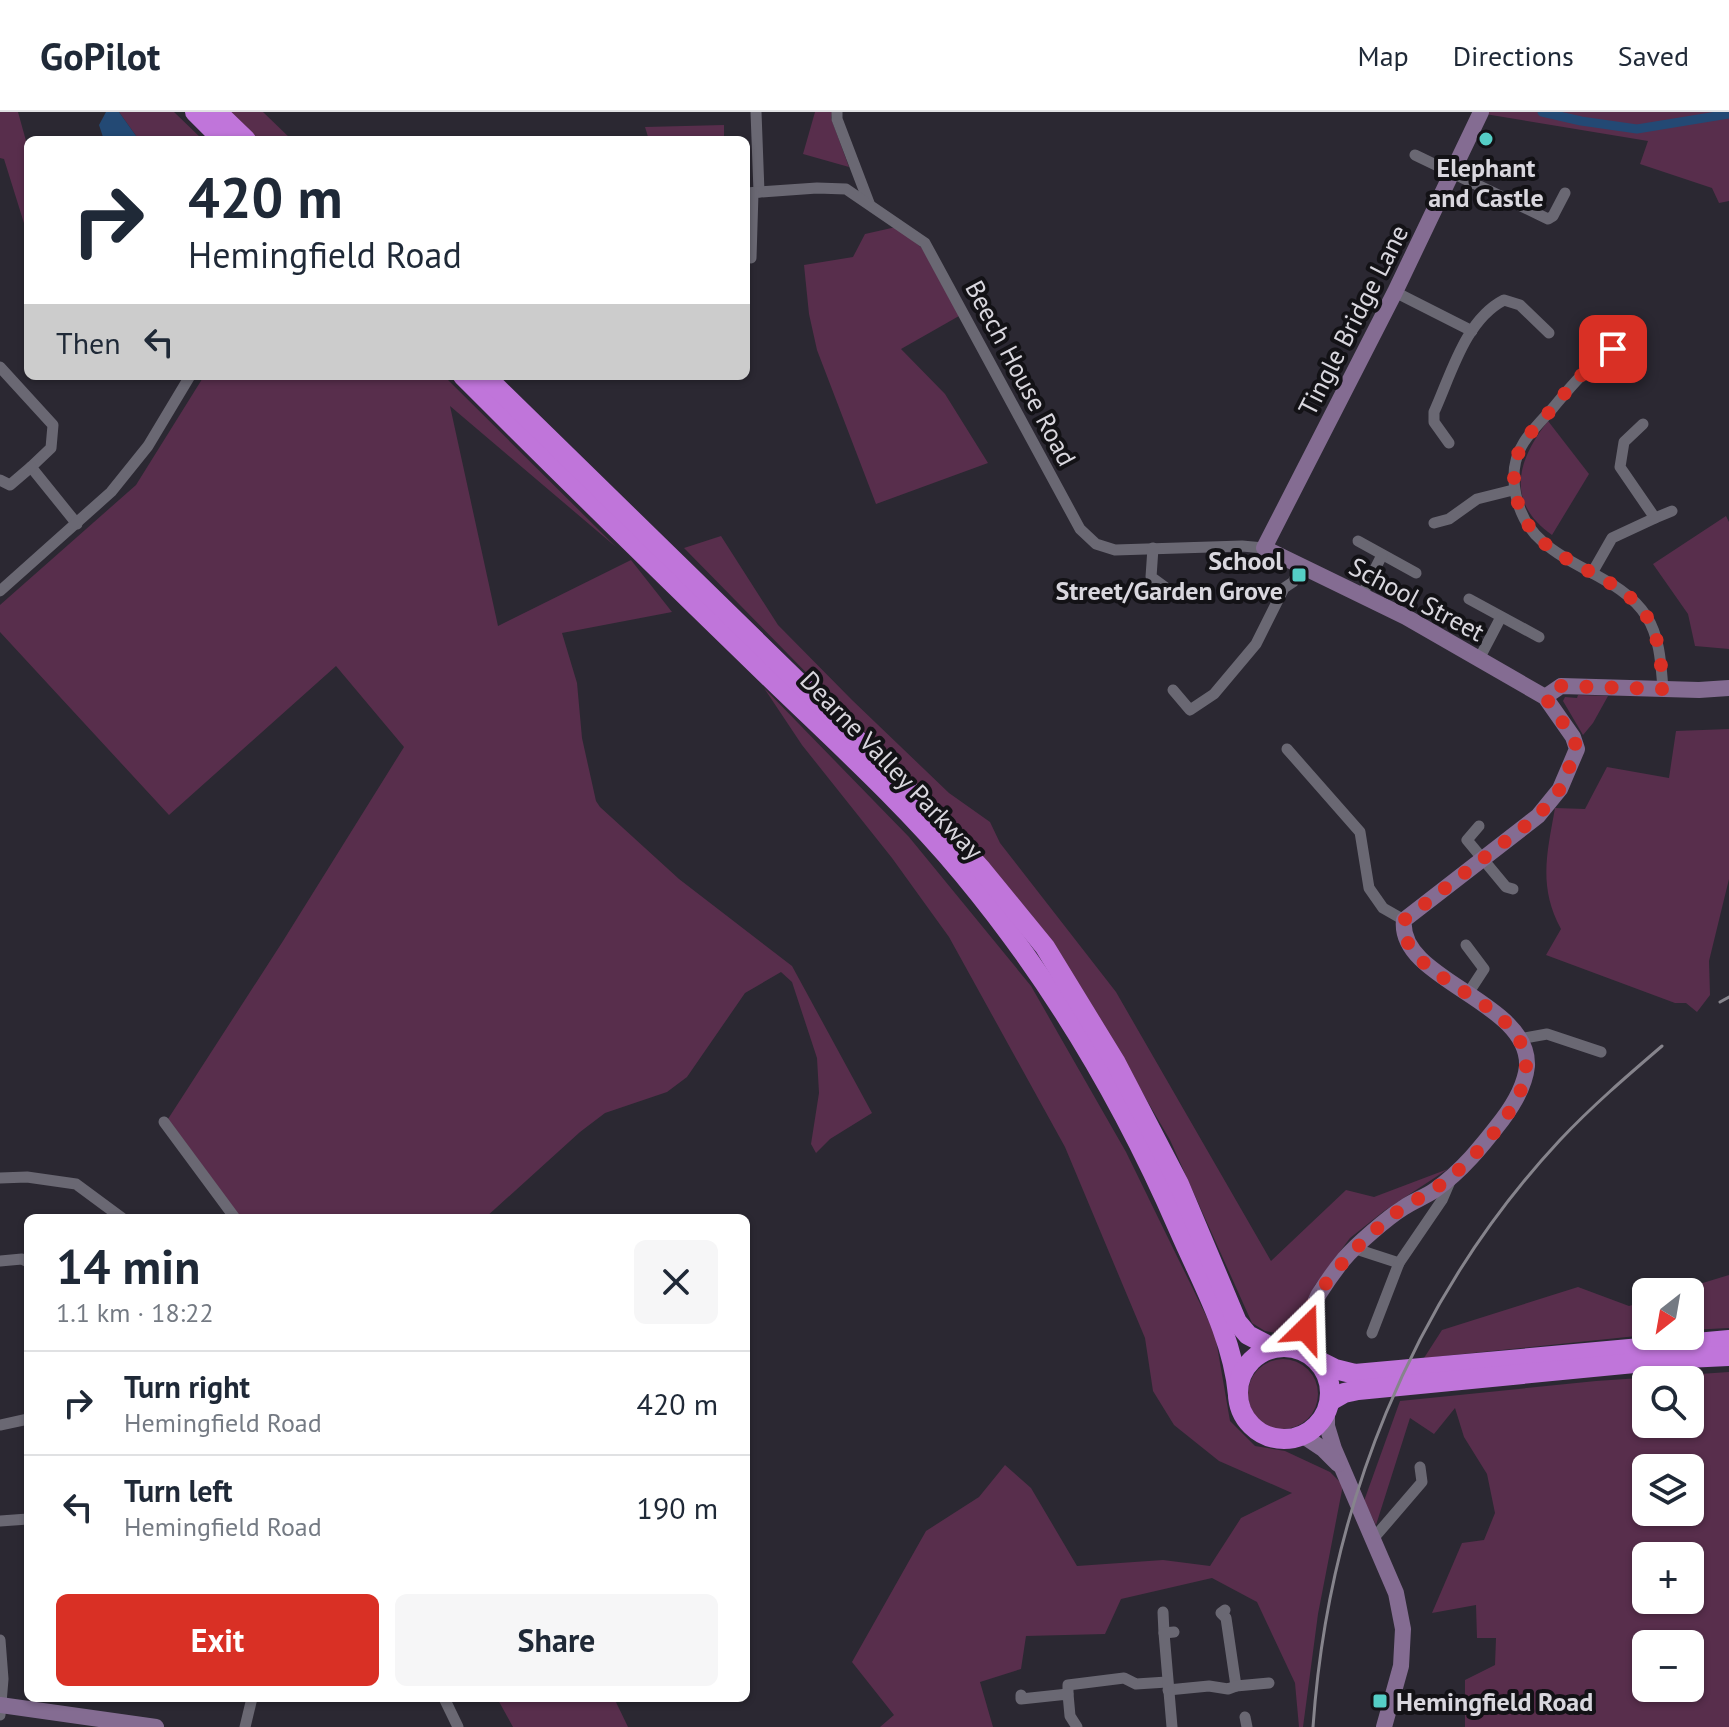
<!DOCTYPE html>
<meta charset="utf-8">
<style>
body{margin:0;font-family:"PT Sans",sans-serif;background:#f6f6f7;color:#1f2937;height:100vh;display:flex;flex-direction:column;font-size:30px;white-space:nowrap}
*{box-sizing:border-box;margin:0}
p{font-size:26px;color:#747a83}
.icon{flex:none;width:44px;height:44px;fill:none;stroke:currentColor;stroke-width:2;stroke-linecap:round;stroke-linejoin:round}
.map{position:relative;flex:1;overflow:hidden}
.sheet{position:absolute;left:24px;top:1102px;width:726px;height:488px;display:flex;flex-direction:column;background:#fff;border-radius:12px;box-shadow:0 2px 6px #0004}
.sheet>*{flex:none}
.banner{position:absolute;left:24px;top:24px;width:726px;height:244px;border-radius:12px;box-shadow:0 2px 6px #0004;background:#fff;color:#1f2937;overflow:hidden}
.needle{width:52px;rotate:211deg}
.buttons{position:absolute;left:1632px;top:1166px;display:grid;gap:16px}
.buttons a{display:grid;place-items:center;width:72px;height:72px;border-radius:12px;background:#fff;box-shadow:0 2px 6px #0004;font-size:40px}
.pin{position:absolute;display:grid;place-items:center;width:68px;height:68px;color:#fff;margin:-34px;border-radius:16px;box-shadow:0 4px 12px #0006}
.me{position:absolute;width:88px;margin:-44px;rotate:22deg;stroke-linejoin:round;filter:drop-shadow(0 0 6px #0008)}
.turn{display:flex;align-items:center;gap:28px;height:168px;padding:0 32px;font-size:36px}
.turn .icon{width:104px;height:104px;stroke-width:2.5}
.turn b{display:block;font-size:56px;line-height:68px}
.then{display:flex;align-items:center;height:76px;padding:0 32px;background:#0003;gap:16px;font-size:30px}
.round{display:grid;place-items:center;flex:none;width:84px;height:84px;border-radius:12px;background:#f6f6f7}
.headline{display:flex;align-items:center;justify-content:space-between;height:136px;padding:0 32px}
h1{font-size:48px;font-weight:600;line-height:60px}
.cta{display:flex;gap:16px;margin-top:auto;padding:16px 32px}
.cta a{flex:1;height:92px;border-radius:12px;background:#d93025;color:#fff;font-size:32px;font-weight:600;line-height:92px;text-align:center}
.cta a+a{background:#f6f6f7;color:#1f2937}
ul{padding:0;list-style:none}
li{display:flex;align-items:center;gap:24px;height:104px;padding:0 32px;border-top:2px solid #e0e1e3}
li div{flex:1}
li b{display:block;font-size:30px}
li em{font-style:normal}
header{display:flex;align-items:center;gap:48px;box-sizing:border-box;height:112px;padding:0 40px;background:#fff;border-bottom:2px solid #e0e1e3}
header strong{font-size:38px}
nav{display:flex;gap:44px;margin-inline-start:auto;font-size:28px}
.map>svg:first-child{display:block}
.green{fill:#582e4c;fill-rule:evenodd}
.water{fill:#234974}
.lines{fill:none;stroke-linecap:round;stroke-linejoin:round}
.canal{stroke:#234974;stroke-width:9}
.street{stroke:#6a6873;stroke-width:11}
.secondary{stroke:#846c92;stroke-width:16}
.highway{stroke:#c075da;stroke-width:20}
.rail{stroke:#86848c;stroke-width:3}
.route{stroke:#d93025;stroke-width:14;stroke-dasharray:0 25.2}
.poi-dot{fill:#55cec6;stroke:#131216;stroke-width:3}
.labels{text-anchor:middle;dominant-baseline:central;stroke-width:8;stroke-linejoin:round;paint-order:stroke}
.poi-label{font-size:26px;font-weight:bold;fill:#d9d7de;stroke:#131216}
.street-label{font-size:26px;fill:#d9d7de;stroke:#131216}
</style>
<header>
<strong>GoPilot</strong>
<nav><a>Map</a><a>Directions</a><a>Saved</a></nav>
</header>
<div class="map">
<svg width="1729" height="1615" viewBox="0 0 1729 1615">
<rect width="100%" height="100%" fill="#2b2832"/>
<g class="green">
<path d="M 0,0 L 18,0 L 28,36 L 28,124 L 4,47 L 0,46 Z"/>
<path d="M 119,0 L 174,0 L 203,28 L 139,28 Z"/>
<path d="M 228,0 L 263,0 L 292,28 L 257,28 Z"/>
<path d="M 815,0 L 832,0 L 831,6 L 849,55 L 803,42 Z"/>
<path d="M 1473,0 L 1729,0 L 1729,89 L 1719,91 L 1712,76 L 1640,52 L 1648,29 Z"/>
<path d="M 724,13 L 724,28 L 649,28 L 645,15 Z"/>
<path d="M 896,115 L 922,136 L 959,204 L 901,237 L 945,282 L 988,351 L 876,392 L 817,238 L 809,202 L 804,153 L 853,145 L 865,122 Z"/>
<path d="M 204,264 L 444,264 L 616,435 L 450,294 L 498,514 L 631,448 L 672,500 L 562,521 L 577,571 L 582,626 L 596,689 L 600,695 L 679,767 L 792,854 L 872,1001 L 830,1027 L 816,1041 L 811,1032 L 819,981 L 817,946 L 792,870 L 781,860 L 745,881 L 687,965 L 667,980 L 605,1001 L 580,1020 L 485,1106 L 241,1106 L 168,1007 L 283,829 L 404,635 L 336,554 L 169,703 L 0,520 L 0,493 L 136,373 Z"/>
<path d="M 1548,309 L 1589,362 L 1552,423 C 1505,390 1517,348 1548,309 Z"/>
<path d="M 1726,404 L 1729,410 L 1729,537 L 1695,534 L 1688,502 L 1653,452 Z"/>
<path d="M 721,424 L 778,513 L 852,588 L 949,681 L 990,710 L 1000,731 L 1116,880 L 1271,1149 L 1346,1078 L 1374,1085 L 1448,1057 L 1384,1099 L 1350,1126 L 1315,1173 L 1301,1204 L 1281,1222 L 1265,1219 L 1252,1211 L 1170,1028 L 1082,877 L 1030,801 L 941,698 L 684,436 Z"/>
<path d="M 764,576 L 909,725 L 1031,874 L 1126,1040 L 1215,1222 L 1230,1309 L 1255,1334 L 1285,1339 L 1330,1360 L 1343,1373 L 1318,1502 L 1303,1615 L 1299,1615 L 1295,1571 L 1257,1490 L 1212,1466 L 1121,1487 L 1105,1522 L 1026,1524 L 1021,1557 L 980,1570 L 993,1615 L 880,1615 L 894,1603 L 852,1550 L 926,1419 L 979,1385 L 1005,1353 L 1031,1376 L 1077,1454 L 1163,1448 L 1210,1454 L 1241,1406 L 1292,1381 L 1219,1349 L 1174,1313 L 1153,1279 L 1145,1226 L 1065,1035 L 949,825 L 892,746 L 802,633 Z"/>
<path d="M 1578,583 L 1608,584 L 1593,611 L 1583,623 L 1563,589 L 1565,585 L 1577,586 Z"/>
<path d="M 1729,617 L 1729,767 L 1709,849 L 1710,883 L 1697,900 L 1686,891 L 1675,891 L 1546,843 L 1561,817 C 1538,775 1547,741 1555,696 L 1585,697 L 1607,655 L 1669,666 L 1676,619 Z"/>
<path d="M 1729,1163 L 1729,1216 L 1690,1218 L 1690,1180 L 1673,1180 Z"/>
<path d="M 1578,1175 L 1629,1194 L 1646,1189 L 1646,1223 L 1424,1246 L 1442,1218 Z"/>
<circle cx="1283" cy="1282" r="35"/>
<path d="M 1729,1260 L 1729,1615 L 1465,1615 L 1465,1568 L 1495,1553 L 1496,1526 L 1477,1526 L 1476,1493 L 1432,1501 L 1462,1431 L 1484,1428 L 1495,1401 L 1487,1362 L 1464,1325 L 1455,1296 L 1434,1322 L 1410,1306 L 1376,1413 L 1364,1389 L 1400,1289 L 1596,1269 ZM 1646,1268 L 1690,1268 L 1690,1312 L 1646,1312 ZM 1646,1356 L 1690,1356 L 1690,1400 L 1646,1400 ZM 1646,1444 L 1690,1444 L 1690,1488 L 1646,1488 ZM 1646,1532 L 1690,1532 L 1690,1576 L 1646,1576 Z"/>
<path d="M 497,1586 L 614,1586 L 628,1615 L 513,1615 Z"/>
</g>
<path class="water" d="M 106,0 L 119,0 L 139,28 L 104,28 L 99,13 Z"/>
<g class="lines">
<path class="canal" d="M 1542,0 L 1581,9 L 1637,17 L 1729,2"/>
<g class="street">
<path d="M 756,0 L 759,80"/>
<path d="M 837,0 L 837,7 L 869,91"/>
<path d="M 1415,43 L 1548,107 L 1553,104 L 1565,81"/>
<path d="M 746,81 L 817,76 L 846,77 L 925,131 L 1080,417 L 1096,432 L 1115,438 L 1242,434 L 1264,436"/>
<path d="M 751,146 L 753,81"/>
<path d="M 1395,180 L 1472,219"/>
<path d="M 1613,237 C 1586,256 1573,272 1552,297 C 1543,307 1532,318 1524,330 C 1504,361 1516,407 1543,430 C 1574,458 1624,468 1647,505 C 1660,526 1661,553 1663,577"/>
<path d="M 0,255 L 53,313 L 51,336 L 31,355 L 77,412"/>
<path d="M 1449,331 L 1434,310 L 1434,300 C 1451,263 1465,208 1504,188 L 1520,193 L 1549,221"/>
<path d="M 0,368 L 10,373 L 31,355"/>
<path d="M 1655,406 L 1672,399"/>
<path d="M 1434,411 L 1449,407 L 1477,387 L 1513,378"/>
<path d="M 1358,429 L 1416,461"/>
<path d="M 1153,436 L 1151,465 L 1166,476"/>
<path d="M 1592,461 L 1612,426 L 1655,406 L 1620,355 L 1624,330 L 1643,312"/>
<path d="M 0,479 L 111,380 L 148,334 L 190,264"/>
<path d="M 1362,483 L 1382,443"/>
<path d="M 1469,487 L 1539,525"/>
<path d="M 1479,547 L 1501,505"/>
<path d="M 1173,578 L 1190,598 L 1214,582 L 1256,532 L 1284,476 L 1293,470 L 1301,454"/>
<path d="M 1287,637 L 1360,720 L 1369,776 L 1383,796 L 1404,808"/>
<path d="M 1479,714 L 1467,728 L 1506,775 L 1513,777"/>
<path d="M 1466,833 L 1484,857 L 1467,883"/>
<path d="M 1519,927 L 1547,922 L 1601,940"/>
<path d="M 164,1010 L 235,1106"/>
<path d="M 0,1066 L 27,1065 L 76,1072 L 122,1106"/>
<path d="M 1356,1137 L 1399,1151"/>
<path d="M 0,1149 L 22,1147 L 28,1150"/>
<path d="M 1372,1221 L 1399,1151 L 1442,1088 L 1451,1067"/>
<path d="M 0,1313 L 28,1307"/>
<path d="M 0,1409 L 28,1407"/>
<path d="M 1373,1427 L 1422,1370 L 1420,1355"/>
<path d="M 1225,1498 L 1221,1501 L 1226,1506 L 1236,1574 L 1269,1571"/>
<path d="M 1163,1500 L 1164,1521"/>
<path d="M 0,1528 L 3,1567 L 0,1603"/>
<path d="M 1168,1578 L 1209,1574 L 1228,1577 L 1236,1574"/>
<path d="M 1068,1582 L 1068,1573 L 1124,1566 L 1136,1572 L 1167,1570"/>
<path d="M 1021,1583 L 1021,1587 L 1068,1582 L 1070,1604 L 1077,1615"/>
<path d="M 444,1586 L 458,1615"/>
<path d="M 1245,1605 L 1247,1615"/>
<path d="M 245,1615 L 252,1586"/>
<path d="M 1172,1615 L 1164,1521 L 1174,1520"/>
</g>
<g class="secondary">
<path d="M 1545,585 L 1561,574 L 1699,578 L 1729,576"/>
<path d="M 1306,1209 L 1308,1233 L 1313,1245"/>
<path d="M 1280,1235 C 1288,1227 1298,1218 1306,1209 C 1312,1202 1314,1191 1319,1182 C 1326,1171 1335,1158 1344,1147 C 1356,1133 1387,1106 1403,1096 C 1413,1089 1425,1085 1435,1078 C 1462,1059 1482,1034 1502,1008 C 1514,992 1525,974 1527,954 C 1530,889 1397,868 1404,808 L 1538,704 L 1560,677 L 1577,637 L 1573,625 L 1545,585 L 1406,505 L 1264,436 L 1395,180 L 1481,0"/>
<path d="M 1327,1297 L 1327,1314 L 1334,1337 L 1396,1481 L 1403,1517 L 1401,1554 L 1384,1615"/>
<path d="M 1302,1323 L 1323,1337 L 1338,1352"/>
<path d="M 0,1593 L 156,1615"/>
</g>
<g class="highway">
<path d="M 195,0 L 223,28"/>
<path d="M 217,0 L 246,28"/>
<path d="M 463,264 C 563,364 664,463 766,562 C 833,627 903,690 963,762 C 1051,868 1124,991 1179,1118 C 1202,1171 1233,1225 1238,1283"/>
<path d="M 485,264 L 920,689 L 982,758 L 1045,835 L 1116,951 L 1179,1072 L 1237,1210 L 1248,1223 L 1273,1236"/>
<circle cx="1284" cy="1281" r="46"/>
<path d="M 1317,1248 L 1335,1257 L 1355,1262 L 1729,1228"/>
<path d="M 1330,1289 L 1344,1281 L 1358,1278 L 1686,1246 L 1729,1244"/>
</g>
<g class="rail">
<path d="M 1720,890 L 1729,885"/>
<path d="M 1313,1615 C 1328,1399 1411,1188 1560,1028 C 1592,994 1627,964 1662,934"/>
</g>
</g>
<g class="lines">
<path class="route" d="M 1306,1217 C 1304,1182 1375,1114 1403,1096 C 1420,1085 1437,1077 1453,1063 C 1478,1041 1513,1004 1523,972 C 1549,888 1396,875 1404,808 L 1538,704 L 1560,677 L 1577,637 L 1573,625 L 1545,585 L 1561,574 L 1663,577 C 1661,553 1660,526 1647,505 C 1624,468 1574,458 1543,430 C 1516,407 1504,361 1524,330 C 1532,318 1543,307 1552,297 C 1573,271 1585,257 1613,237"/>
</g>
<g class="poi-dot">
<circle cx="1486" cy="27" r="8"/>
<rect x="1291" y="455" width="16" height="16" rx="4"/>
<rect x="1372" y="1581" width="16" height="16" rx="4"/>
</g>
<g class="labels">
<g class="poi-label">
<text x="1486" y="55">Elephant<tspan x="1486" dy="30">and Castle</tspan></text>
<text x="1283" y="448" text-anchor="end">School<tspan x="1283" dy="30">Street/Garden Grove</tspan></text>
<text x="1396" y="1589" text-anchor="start">Hemingfield Road</text>
</g>
<g class="street-label">
<text transform="translate(1353 208) rotate(-63)">Tingle Bridge Lane</text>
<text transform="translate(1021 261) rotate(62)">Beech House Road</text>
<text transform="translate(1417 487) rotate(28)">School Street</text>
<text transform="translate(892 653) rotate(46)">Dearne Valley Parkway</text>
</g>
</g>
</svg>
<div class="buttons">
<a><svg class="needle" viewBox="-14 -14 28 28"><path d="M0-13l5 13h-10z" fill="#e53935"/><path d="M0 13l5-13h-10z" fill="#747a83"/></svg></a>
<a><svg class="icon" aria-label="search" viewBox="0 0 24 24"><circle cx="10" cy="10" r="6"/><path d="M15 15l6 6"/></svg></a>
<a><svg class="icon" aria-label="layers" viewBox="0 0 24 24"><path d="M12 4l9 5-9 5-9-5zM3 14l9 5 9-5"/></svg></a>
<a>+</a>
<a>−</a>
</div>
<div class="pin" style="left:1613px;top:237px;background:#d93025"><svg class="icon" aria-label="arrive" viewBox="0 0 24 24"><path d="M6 21V4h12l-3 4 3 4H6"/></svg></div>
<svg class="me" style="left:1306px;top:1217px" viewBox="-20 -20 40 40"><path d="M0-17L14 15 0 8-14 15z" fill="#d93025" stroke="#fff" stroke-width="4"/></svg>
<div class="banner">
<div class="turn"><svg class="icon" aria-label="right" viewBox="0 0 24 24"><path d="M7 20v-9h11M14 6l5 5-5 5"/></svg><div><b>420 m</b>Hemingfield Road</div></div>
<div class="then">Then<svg class="icon" aria-label="left" viewBox="0 0 24 24"><path d="M17 20v-9H6M10 6l-5 5 5 5"/></svg></div>
</div>
<section class="sheet">
<div class="headline"><div><h1>14 min</h1><p>1.1 km · 18:22</p></div><a class="round"><svg class="icon" aria-label="close" viewBox="0 0 24 24"><path d="M6 6l12 12M18 6L6 18"/></svg></a></div>
<ul>
<li><svg class="icon" aria-label="right" viewBox="0 0 24 24"><path d="M7 20v-9h11M14 6l5 5-5 5"/></svg><div><b>Turn right</b><p>Hemingfield Road</p></div><em>420 m</em></li>
<li><svg class="icon" aria-label="left" viewBox="0 0 24 24"><path d="M17 20v-9H6M10 6l-5 5 5 5"/></svg><div><b>Turn left</b><p>Hemingfield Road</p></div><em>190 m</em></li>
</ul>
<div class="cta"><a>Exit</a><a>Share</a></div>
</section>
</div>
